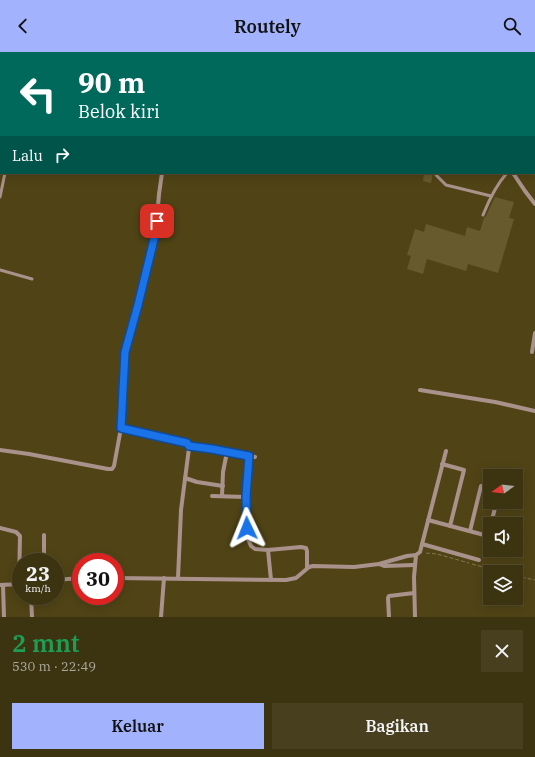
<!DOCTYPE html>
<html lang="id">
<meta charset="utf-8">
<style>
body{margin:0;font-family:"IBM Plex Serif",serif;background:#473f1e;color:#f1f3f6;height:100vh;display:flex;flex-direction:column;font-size:15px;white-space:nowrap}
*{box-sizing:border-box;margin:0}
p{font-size:13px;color:#acaa9f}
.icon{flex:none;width:22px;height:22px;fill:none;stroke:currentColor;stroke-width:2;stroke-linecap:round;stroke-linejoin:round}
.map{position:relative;height:565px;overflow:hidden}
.drawer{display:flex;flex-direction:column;background:#3c3310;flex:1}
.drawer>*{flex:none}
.banner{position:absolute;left:0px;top:0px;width:535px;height:122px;box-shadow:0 2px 10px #0003,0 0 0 1px #554e30;background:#00695c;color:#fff;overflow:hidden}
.needle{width:26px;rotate:256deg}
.tools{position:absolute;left:483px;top:417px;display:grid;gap:8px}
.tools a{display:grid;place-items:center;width:40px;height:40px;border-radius:0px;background:#3c3310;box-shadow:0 2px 10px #0003,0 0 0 1px #554e30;font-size:20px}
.speed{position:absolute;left:12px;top:501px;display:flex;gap:8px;font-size:20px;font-weight:700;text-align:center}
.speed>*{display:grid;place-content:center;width:52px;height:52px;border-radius:50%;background:#3c3310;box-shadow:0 2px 10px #0003,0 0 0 1px #554e30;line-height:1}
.speed small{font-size:10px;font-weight:400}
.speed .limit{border:6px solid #d22;background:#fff;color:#111}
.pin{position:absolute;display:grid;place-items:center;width:34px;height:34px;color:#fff;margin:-17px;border-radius:8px;box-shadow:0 2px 6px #0006}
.me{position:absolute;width:44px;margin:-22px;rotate:358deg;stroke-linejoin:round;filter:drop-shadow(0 0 3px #0008)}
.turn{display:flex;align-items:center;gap:14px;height:84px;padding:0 12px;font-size:18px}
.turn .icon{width:52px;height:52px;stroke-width:2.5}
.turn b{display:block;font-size:28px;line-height:34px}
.then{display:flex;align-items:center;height:38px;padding:0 12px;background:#0003;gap:8px;font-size:15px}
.round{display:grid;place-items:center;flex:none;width:42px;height:42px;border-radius:0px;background:#473f1e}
.head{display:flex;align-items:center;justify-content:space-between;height:68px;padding:0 12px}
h1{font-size:24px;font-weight:600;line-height:30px;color:#1e9e55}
.cta{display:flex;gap:8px;margin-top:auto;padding:8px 12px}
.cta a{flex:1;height:46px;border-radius:0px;background:#a2b2fd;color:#111;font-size:16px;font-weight:600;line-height:46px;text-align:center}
.cta a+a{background:#473f1e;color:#f1f3f6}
header{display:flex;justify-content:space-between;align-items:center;height:52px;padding:0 12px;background:#a2b2fd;color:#111;font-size:18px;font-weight:600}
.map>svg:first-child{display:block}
.building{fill:#675a2d}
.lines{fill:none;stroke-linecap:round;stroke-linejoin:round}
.path{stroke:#817750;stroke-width:1;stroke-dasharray:4 2;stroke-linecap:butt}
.service{stroke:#aa928c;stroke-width:3}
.minor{stroke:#aa928c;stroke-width:4}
.route-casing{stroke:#114b97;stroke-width:10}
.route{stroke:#1a73e8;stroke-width:7}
</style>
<header><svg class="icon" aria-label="back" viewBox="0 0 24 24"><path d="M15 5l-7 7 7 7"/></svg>Routely<svg class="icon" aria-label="search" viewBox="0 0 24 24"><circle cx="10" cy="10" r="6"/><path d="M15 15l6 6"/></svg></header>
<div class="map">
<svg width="535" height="565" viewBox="0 0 535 565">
<rect width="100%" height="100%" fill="#504416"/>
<g class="building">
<path d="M 424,121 L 433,121 L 431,131 L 423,129 Z"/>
<path d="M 495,145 L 514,150 L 509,166 L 514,167 L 498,221 L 468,212 L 466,219 L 427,207 L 423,222 L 407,217 L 411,204 L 407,203 L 415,177 L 424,180 L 426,172 L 465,184 L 467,175 L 480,179 L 484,166 L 486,164 Z"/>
</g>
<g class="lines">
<g class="path">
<path d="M 426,501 L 437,502 L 469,511"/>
<path d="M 472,512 L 501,520"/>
<path d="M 516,524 L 535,528"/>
</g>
<g class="service">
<path d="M 0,24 L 1,24"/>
<path d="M 436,123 L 446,133 L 491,144"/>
<path d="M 0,145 L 5,121"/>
<path d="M 483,163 C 489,148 496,133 507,121"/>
<path d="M 0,218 L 32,227"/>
</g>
<g class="minor">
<path d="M 29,0 L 29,1"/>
<path d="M 410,0 L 411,1"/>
<path d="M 47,1 L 53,0"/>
<path d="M 177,1 L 177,0"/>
<path d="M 332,1 L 332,0"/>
<path d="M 448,1 L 448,0"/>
<path d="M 0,9 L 1,9"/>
<path d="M 534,60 L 535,60"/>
<path d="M 162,121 L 159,142 L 156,179 L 138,253 L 125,300 L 121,376 L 187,391 L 189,396 L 181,458 L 178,526"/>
<path d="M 513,121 L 525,139 L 535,152"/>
<path d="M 532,300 L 535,281"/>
<path d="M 420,338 L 495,350 L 535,359"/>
<path d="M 189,394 L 212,397 L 255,405"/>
<path d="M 0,398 L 29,402 L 108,417 L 112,417 L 114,414 L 121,376"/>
<path d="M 249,404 L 246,445 L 247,476 L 248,487 L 251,494 L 255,497 L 268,498 L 271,528"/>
<path d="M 442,412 L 464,418 L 450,474"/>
<path d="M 185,426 L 197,430 L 223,434"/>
<path d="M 212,444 L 246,445"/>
<path d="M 222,444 L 223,420 L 227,400"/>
<path d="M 428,468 L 488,484 L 490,478"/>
<path d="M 491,472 L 496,452"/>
<path d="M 0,476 L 16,480 L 20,484 L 19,532"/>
<path d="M 470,479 L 481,434"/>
<path d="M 422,492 L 479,508"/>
<path d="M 268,498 L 301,495 L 306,496 L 307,499 L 307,516"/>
<path d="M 44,510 L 44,483"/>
<path d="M 379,512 L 384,514 L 414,513"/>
<path d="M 115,526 L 286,528 L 296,526 L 309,515 L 313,514 L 354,515 L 379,512 L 407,504 L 416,503 L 420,500 L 446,399"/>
<path d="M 55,528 L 81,526"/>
<path d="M 0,533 L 21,532"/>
<path d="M 3,533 L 4,565"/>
<path d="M 31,544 L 32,565"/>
<path d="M 161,565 L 164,526"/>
<path d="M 389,565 L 388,546 L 389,544 L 414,541"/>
<path d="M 415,565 L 414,525 L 416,503"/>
</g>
</g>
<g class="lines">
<defs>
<path id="route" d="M 157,169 L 156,179 L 138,253 L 125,300 L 121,376 L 187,391 L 189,394 L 212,397 L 249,404 L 246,445 L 247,476"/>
</defs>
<use href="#route" class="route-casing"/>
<use href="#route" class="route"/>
</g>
</svg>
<div class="tools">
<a><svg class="needle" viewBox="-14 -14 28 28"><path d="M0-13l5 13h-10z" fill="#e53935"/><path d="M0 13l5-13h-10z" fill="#acaa9f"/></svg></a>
<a><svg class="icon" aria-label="sound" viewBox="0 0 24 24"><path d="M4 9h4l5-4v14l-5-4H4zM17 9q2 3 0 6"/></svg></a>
<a><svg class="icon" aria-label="layers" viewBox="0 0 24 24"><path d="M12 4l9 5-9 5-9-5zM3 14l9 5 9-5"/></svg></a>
</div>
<div class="speed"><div>23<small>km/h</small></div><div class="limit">30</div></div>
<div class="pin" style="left:157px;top:169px;background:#d93025"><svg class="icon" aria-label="arrive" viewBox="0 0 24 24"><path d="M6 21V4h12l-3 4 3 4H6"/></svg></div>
<svg class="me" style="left:247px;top:476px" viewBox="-20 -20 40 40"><path d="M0-17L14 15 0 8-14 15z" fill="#1a73e8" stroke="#fff" stroke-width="4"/></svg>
<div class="banner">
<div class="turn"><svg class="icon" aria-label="left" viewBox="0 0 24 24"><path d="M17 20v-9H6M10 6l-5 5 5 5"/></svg><div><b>90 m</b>Belok kiri</div></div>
<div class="then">Lalu<svg class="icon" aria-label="right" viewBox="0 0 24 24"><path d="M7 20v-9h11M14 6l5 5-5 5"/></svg></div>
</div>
</div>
<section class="drawer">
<div class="head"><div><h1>2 mnt</h1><p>530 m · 22:49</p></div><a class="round"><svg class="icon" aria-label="close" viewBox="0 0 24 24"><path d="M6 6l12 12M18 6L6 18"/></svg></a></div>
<div class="cta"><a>Keluar</a><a>Bagikan</a></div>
</section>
